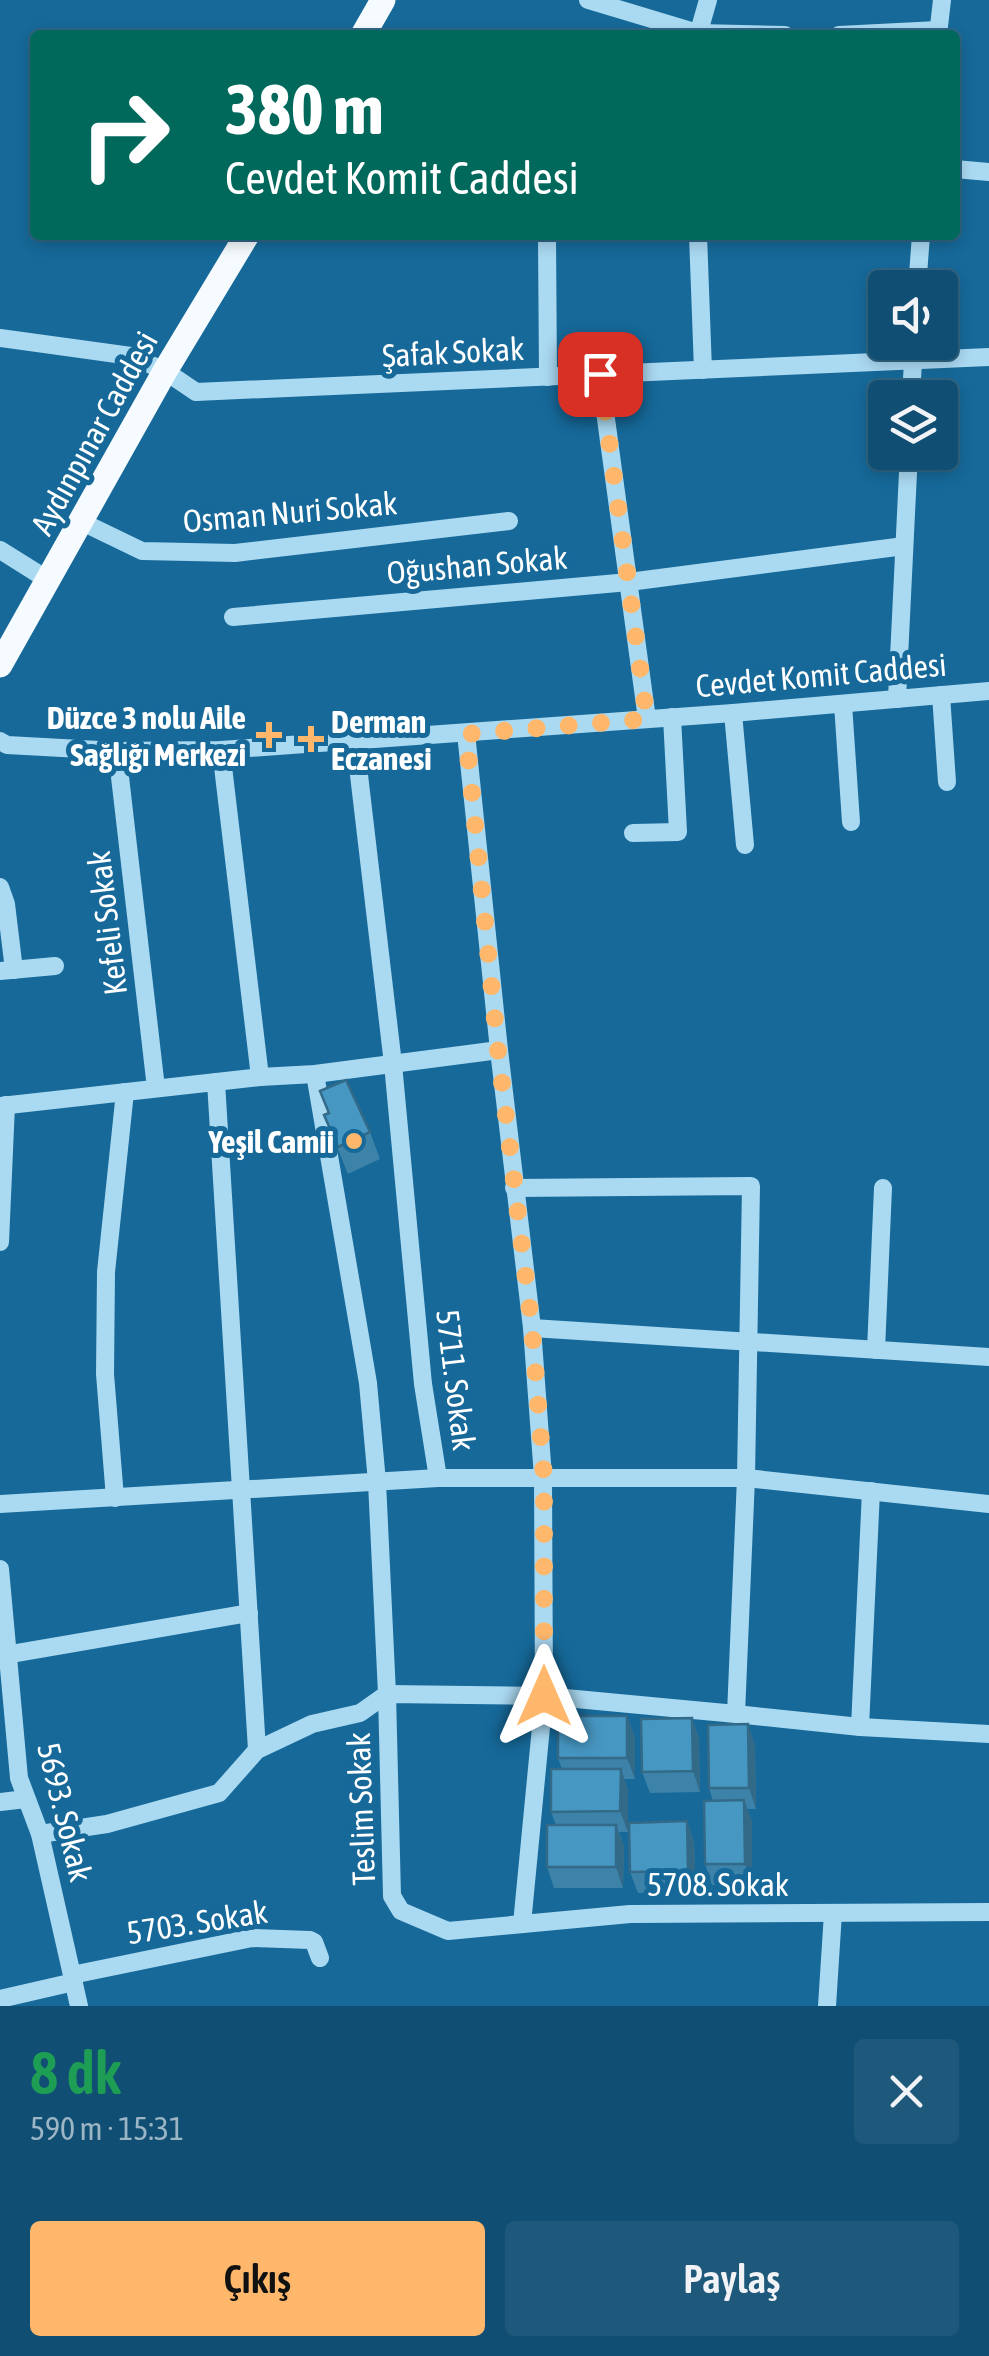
<!DOCTYPE html>
<html lang="tr">
<meta charset="utf-8">
<style>
body{margin:0;font-family:"Asap Condensed",sans-serif;background:#1e597b;color:#f1f3f6;height:100vh;display:flex;flex-direction:column;font-size:38px;white-space:nowrap}
*{box-sizing:border-box;margin:0}
p{font-size:32px;color:#9cb5c4}
.icon{flex:none;width:55px;height:55px;fill:none;stroke:currentColor;stroke-width:2;stroke-linecap:round;stroke-linejoin:round}
.map{position:relative;height:2006px;overflow:hidden}
.details{display:flex;flex-direction:column;background:#104f73;flex:1}
.details>*{flex:none}
.banner{position:absolute;left:30px;top:30px;width:930px;height:210px;border-radius:10px;box-shadow:0 5px 15px #0003,0 0 0 2px #306685;background:#00695c;color:#fff;overflow:hidden}
.buttons{position:absolute;left:868px;top:270px;display:grid;gap:20px}
.buttons a{display:grid;place-items:center;width:90px;height:90px;border-radius:10px;background:#104f73;box-shadow:0 5px 15px #0003,0 0 0 2px #306685;font-size:50px}
.pin{position:absolute;display:grid;place-items:center;width:85px;height:85px;color:#fff;margin:-42px;border-radius:20px;box-shadow:0 5px 15px #0006}
.me{position:absolute;width:110px;margin:-55px;rotate:0deg;stroke-linejoin:round;filter:drop-shadow(0 0 8px #0008)}
.turn{display:flex;align-items:center;gap:35px;height:210px;padding:0 30px;font-size:45px}
.turn .icon{width:130px;height:130px;stroke-width:2.5}
.turn b{display:block;font-size:70px;line-height:85px}
.round{display:grid;place-items:center;flex:none;width:105px;height:105px;border-radius:10px;background:#1e597b}
.summary{display:flex;align-items:center;justify-content:space-between;height:170px;padding:0 30px}
h1{font-size:60px;font-weight:600;line-height:75px;color:#1e9e55}
.cta{display:flex;gap:20px;margin-top:auto;padding:20px 30px}
.cta a{flex:1;height:115px;border-radius:10px;background:#ffb86b;color:#111;font-size:40px;font-weight:600;line-height:115px;text-align:center}
.cta a+a{background:#1e597b;color:#f1f3f6}
.map>svg:first-child{display:block}
.lines{fill:none;stroke-linecap:round;stroke-linejoin:round}
.minor{stroke:#aad9f2;stroke-width:18}
.major{stroke:#f5fbff;stroke-width:25}
.wall{fill:#3d82a8}
.shaded-wall{fill:#326a88}
.building{fill:#4797c3;stroke:#326a88;stroke-width:2.5}
.route{stroke:#ffb86b;stroke-width:18;stroke-dasharray:0 32.4}
.poi-dot{fill:#ffb86b;stroke:#166999;stroke-width:4}
.labels{text-anchor:middle;dominant-baseline:central;stroke-width:10;stroke-linejoin:round;paint-order:stroke}
.street-label{font-size:32px;fill:#fff;stroke:#166999}
.poi-label{font-size:32px;font-weight:bold;fill:#fff;stroke:#166999;text-anchor:end}
</style>
<div class="map">
<svg width="989" height="2006" viewBox="0 0 989 2006">
<rect width="100%" height="100%" fill="#166999"/>
<g class="lines">
<g class="minor">
<path d="M 588,0 L 698,33 L 785,35"/>
<path d="M 698,35 L 708,0"/>
<path d="M 839,35 L 938,30"/>
<path d="M 938,35 L 942,0"/>
<path d="M 955,169 L 989,172"/>
<path d="M 547,235 L 548,377"/>
<path d="M 698,235 L 703,370"/>
<path d="M 917,288 L 921,235"/>
<path d="M 0,338 L 131,356 L 165,371 L 196,392 L 989,357"/>
<path d="M 600,375 L 647,719"/>
<path d="M 911,398 L 914,342"/>
<path d="M 82,522 L 142,551 L 235,553 L 509,521"/>
<path d="M 0,550 L 48,580"/>
<path d="M 233,617 L 629,582 L 904,546"/>
<path d="M 941,695 L 947,782"/>
<path d="M 897,699 L 909,452"/>
<path d="M 843,704 L 851,822"/>
<path d="M 733,713 L 745,845"/>
<path d="M 466,733 L 499,1050 L 532,1328 L 543,1477 L 544,1696 L 387,1694 L 392,1896 L 401,1911 L 448,1931 L 630,1914 L 989,1912"/>
<path d="M 0,741 L 7,745 L 117,751 L 221,750 L 733,713 L 989,691"/>
<path d="M 355,741 L 393,1064 L 423,1384 L 438,1478 L 746,1478 L 989,1504"/>
<path d="M 221,750 L 260,1077"/>
<path d="M 117,751 L 156,1088"/>
<path d="M 633,833 L 678,832 L 672,717"/>
<path d="M 0,887 L 6,904 L 14,970"/>
<path d="M 0,971 L 55,966"/>
<path d="M 216,1082 L 257,1750"/>
<path d="M 0,1106 L 260,1077 L 315,1074 L 499,1050"/>
<path d="M 514,1188 L 751,1186 L 746,1478 L 736,1714 L 860,1727 L 989,1734"/>
<path d="M 0,1242 L 6,1105"/>
<path d="M 532,1328 L 989,1357"/>
<path d="M 876,1350 L 883,1188"/>
<path d="M 115,1498 L 105,1374 L 106,1272 L 125,1092"/>
<path d="M 0,1504 L 438,1478"/>
<path d="M 0,1569 L 19,1778 L 40,1834 L 79,2006"/>
<path d="M 0,1656 L 249,1613"/>
<path d="M 860,1727 L 871,1491"/>
<path d="M 0,1802 L 26,1799"/>
<path d="M 40,1834 L 107,1824 L 219,1793 L 257,1750 L 312,1724 L 360,1713 L 387,1694 L 377,1482 L 368,1383 L 315,1074"/>
<path d="M 522,1924 L 544,1696 L 736,1714"/>
<path d="M 72,1975 L 252,1938 L 310,1940 L 314,1942 L 320,1958"/>
<path d="M 0,1999 L 74,1982"/>
<path d="M 827,2006 L 833,1913"/>
</g>
<g class="major">
<path d="M 363,35 L 383,0"/>
<path d="M 0,665 L 165,371 L 247,235"/>
</g>
</g>
<g class="wall">
<path d="M 320,1091 L 370,1132 L 380,1159 L 348,1174 L 324,1115 L 328,1113 Z"/>
<path d="M 627,1716 L 635,1737 L 635,1779 L 624,1779 L 628,1790 L 628,1832 L 619,1832 L 624,1846 L 623,1888 L 554,1888 L 547,1867 L 556,1825 L 551,1812 L 562,1769 L 558,1758 Z"/>
<path d="M 692,1718 L 699,1739 L 700,1792 L 650,1793 L 642,1772 Z"/>
<path d="M 755,1745 L 756,1809 L 747,1809 L 752,1821 L 752,1884 L 712,1885 L 705,1864 L 713,1801 L 709,1788 Z"/>
<path d="M 687,1821 L 694,1842 L 696,1891 L 638,1893 L 630,1872 Z"/>
</g>
<g class="shaded-wall">
<path d="M 627,1716 L 635,1737 L 635,1779 L 627,1758 Z"/>
<path d="M 692,1718 L 699,1739 L 700,1792 L 693,1771 Z"/>
<path d="M 748,1724 L 755,1745 L 756,1809 L 749,1788 Z"/>
<path d="M 621,1769 L 628,1790 L 628,1832 L 620,1811 Z"/>
<path d="M 744,1800 L 752,1821 L 752,1884 L 745,1864 Z"/>
<path d="M 687,1821 L 694,1842 L 696,1891 L 688,1871 Z"/>
<path d="M 616,1825 L 624,1846 L 623,1888 L 616,1867 Z"/>
</g>
<g class="building">
<path d="M 346,1080 L 370,1132 L 338,1147 L 324,1115 L 329,1113 L 320,1091 Z"/>
<rect x="558" y="1716" width="69" height="42"/>
<path d="M 692,1718 L 693,1771 L 642,1772 L 641,1719 Z"/>
<path d="M 748,1724 L 749,1788 L 709,1788 L 708,1725 Z"/>
<path d="M 551,1769 L 621,1769 L 620,1811 L 551,1812 Z"/>
<path d="M 744,1800 L 745,1864 L 705,1864 L 704,1801 Z"/>
<path d="M 687,1821 L 688,1871 L 630,1872 L 629,1823 Z"/>
<rect x="547" y="1825" width="69" height="42"/>
</g>
<g class="lines">
<path class="route" d="M 544,1696 L 544,1477 L 532,1328 L 498,1050 L 466,734 L 647,719 L 600,374"/>
</g>
<g class="poi-dot">
<path d="M264 720h10v10h10v10h-10v10h-10v-10h-10v-10h10z"/>
<path d="M306 724h10v10h10v10h-10v10h-10v-10h-10v-10h10z"/>
<circle cx="354" cy="1141" r="10"/>
</g>
<g class="labels">
<g class="street-label">
<text transform="translate(453 352) rotate(-3)">Şafak Sokak</text>
<text transform="translate(94 433) rotate(-61)">Aydınpınar Caddesi</text>
<text transform="translate(290 512) rotate(-5)">Osman Nuri Sokak</text>
<text transform="translate(477 565) rotate(-5)">Oğushan Sokak</text>
<text transform="translate(821 675) rotate(-5)">Cevdet Komit Caddesi</text>
<text transform="translate(107 923) rotate(-97)">Kefeli Sokak</text>
<text transform="translate(456 1380) rotate(83)">5711. Sokak</text>
<text transform="translate(361 1809) rotate(-92)">Teslim Sokak</text>
<text transform="translate(65 1812) rotate(76)">5693. Sokak</text>
<text x="718" y="1884">5708. Sokak</text>
<text transform="translate(197 1922) rotate(-9)">5703. Sokak</text>
</g>
<g class="poi-label">
<text x="246" y="717">Düzce 3 nolu Aile<tspan x="246" dy="37">Sağlığı Merkezi</tspan></text>
<text x="331" y="721" text-anchor="start">Derman<tspan x="331" dy="37">Eczanesi</tspan></text>
<text x="334" y="1141">Yeşil Camii</text>
</g>
</g>
</svg>
<div class="buttons">
<a><svg class="icon" aria-label="sound" viewBox="0 0 24 24"><path d="M4 9h4l5-4v14l-5-4H4zM17 9q2 3 0 6"/></svg></a>
<a><svg class="icon" aria-label="layers" viewBox="0 0 24 24"><path d="M12 4l9 5-9 5-9-5zM3 14l9 5 9-5"/></svg></a>
</div>
<div class="pin" style="left:600px;top:374px;background:#d93025"><svg class="icon" aria-label="arrive" viewBox="0 0 24 24"><path d="M6 21V4h12l-3 4 3 4H6"/></svg></div>
<svg class="me" style="left:544px;top:1696px" viewBox="-20 -20 40 40"><path d="M0-17L14 15 0 8-14 15z" fill="#ffb86b" stroke="#fff" stroke-width="4"/></svg>
<div class="banner">
<div class="turn"><svg class="icon" aria-label="right" viewBox="0 0 24 24"><path d="M7 20v-9h11M14 6l5 5-5 5"/></svg><div><b>380 m</b>Cevdet Komit Caddesi</div></div>
</div>
</div>
<section class="details">
<div class="summary"><div><h1>8 dk</h1><p>590 m · 15:31</p></div><a class="round"><svg class="icon" aria-label="close" viewBox="0 0 24 24"><path d="M6 6l12 12M18 6L6 18"/></svg></a></div>
<div class="cta"><a>Çıkış</a><a>Paylaş</a></div>
</section>
